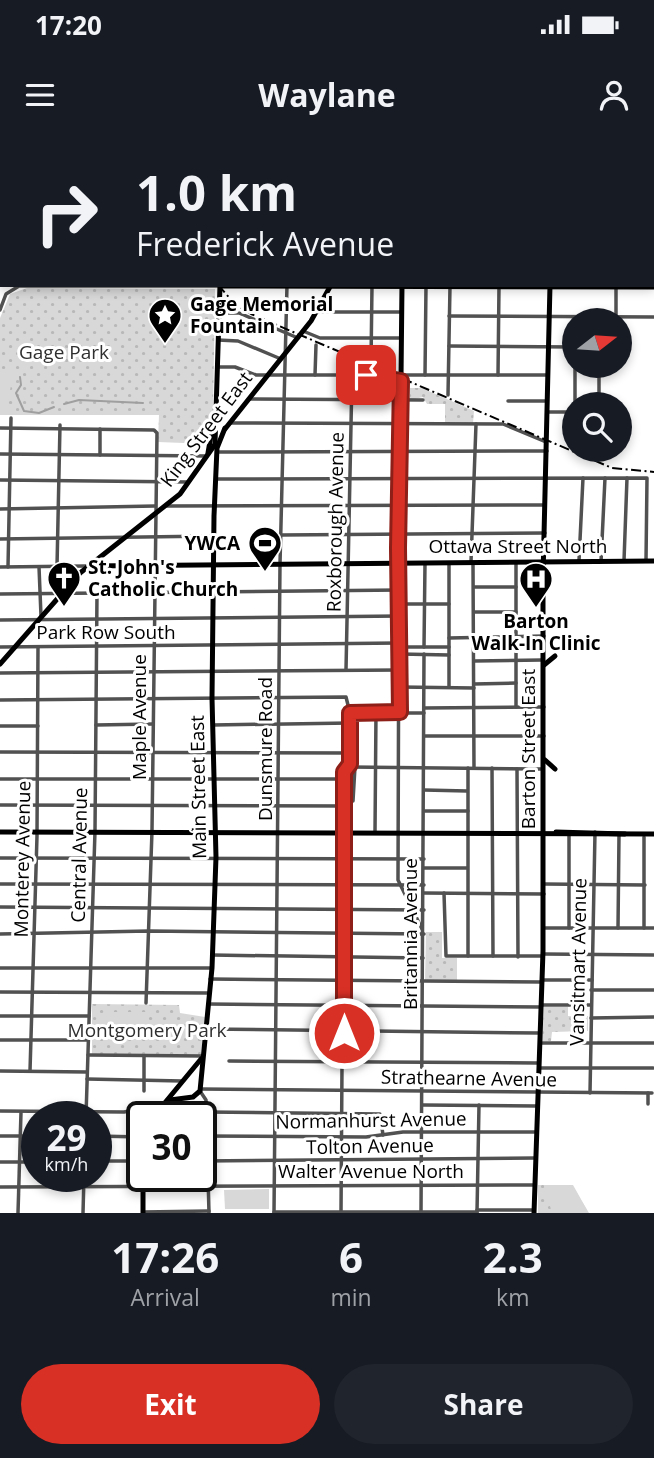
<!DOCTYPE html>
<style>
body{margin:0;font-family:"Open Sans",sans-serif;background:#20242c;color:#f1f3f6;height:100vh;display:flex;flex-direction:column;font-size:26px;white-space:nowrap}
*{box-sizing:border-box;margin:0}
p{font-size:23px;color:#9ea1a6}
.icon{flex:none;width:38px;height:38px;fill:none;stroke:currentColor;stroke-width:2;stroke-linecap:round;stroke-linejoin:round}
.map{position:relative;height:1073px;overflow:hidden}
.drawer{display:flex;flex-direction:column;background:#171b24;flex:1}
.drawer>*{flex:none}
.hud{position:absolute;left:0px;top:0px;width:654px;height:147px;box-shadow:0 4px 10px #0003;background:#171b24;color:#f1f3f6;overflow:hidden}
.needle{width:46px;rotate:73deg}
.buttons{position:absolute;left:562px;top:168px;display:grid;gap:14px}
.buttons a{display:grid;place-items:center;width:70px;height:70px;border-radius:50%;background:#171b24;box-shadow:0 4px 10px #0003;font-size:35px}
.speed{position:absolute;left:21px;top:961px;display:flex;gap:14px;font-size:35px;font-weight:700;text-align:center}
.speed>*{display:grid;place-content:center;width:91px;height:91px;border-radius:50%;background:#171b24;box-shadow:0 4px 10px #0003;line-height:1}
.speed small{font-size:18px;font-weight:400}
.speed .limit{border:4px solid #111;border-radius:10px;background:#fff;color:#111}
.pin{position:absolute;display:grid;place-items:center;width:60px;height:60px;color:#fff;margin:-30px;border-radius:14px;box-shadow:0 4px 10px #0006}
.me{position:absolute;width:77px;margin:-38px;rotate:0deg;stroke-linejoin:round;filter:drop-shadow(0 0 5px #0008)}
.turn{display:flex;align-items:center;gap:24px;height:147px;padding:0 21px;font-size:32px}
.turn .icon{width:91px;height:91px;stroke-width:2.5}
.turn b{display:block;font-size:49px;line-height:60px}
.eta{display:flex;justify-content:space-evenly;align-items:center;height:119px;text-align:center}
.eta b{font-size:42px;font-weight:700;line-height:49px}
.primary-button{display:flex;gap:14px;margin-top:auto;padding:14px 21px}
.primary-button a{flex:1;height:80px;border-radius:42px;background:#d93025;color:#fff;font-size:28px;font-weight:700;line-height:80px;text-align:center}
.primary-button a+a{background:#20242c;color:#f1f3f6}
.status{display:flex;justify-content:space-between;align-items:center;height:49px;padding:0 35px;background:#171b24;direction:ltr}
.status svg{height:19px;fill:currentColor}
header{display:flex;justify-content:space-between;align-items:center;height:91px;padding:0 21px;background:#171b24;font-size:32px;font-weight:700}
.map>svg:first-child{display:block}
.park{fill:url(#park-dots)}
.pitch{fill:#d8d8d8}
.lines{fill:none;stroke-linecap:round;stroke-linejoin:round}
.stream{stroke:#9f9f9f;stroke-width:2}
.minor{stroke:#515151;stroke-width:3.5}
.major{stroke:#000;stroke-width:5}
.rail{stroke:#000;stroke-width:2;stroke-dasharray:10 3.5 2 3.5;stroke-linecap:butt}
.route-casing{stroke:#8d1f18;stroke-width:18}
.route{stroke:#d93025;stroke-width:12}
.labels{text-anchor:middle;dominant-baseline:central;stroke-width:6;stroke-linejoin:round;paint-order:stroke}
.poi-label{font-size:19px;font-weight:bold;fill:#000;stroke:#fff;text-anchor:start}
.park-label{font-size:19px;fill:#2f2f2f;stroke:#fff}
.street-label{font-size:19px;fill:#000;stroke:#fff}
</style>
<div class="status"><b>17:20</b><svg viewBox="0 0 49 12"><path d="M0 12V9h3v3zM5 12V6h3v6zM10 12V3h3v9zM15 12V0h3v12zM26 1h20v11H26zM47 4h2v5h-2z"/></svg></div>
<header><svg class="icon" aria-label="menu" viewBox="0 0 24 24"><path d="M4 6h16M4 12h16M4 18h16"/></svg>Waylane<svg class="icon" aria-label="person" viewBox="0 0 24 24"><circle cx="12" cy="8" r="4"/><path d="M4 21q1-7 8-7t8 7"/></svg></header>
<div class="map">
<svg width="654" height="1073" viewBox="0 0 654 1073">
<defs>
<pattern id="park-dots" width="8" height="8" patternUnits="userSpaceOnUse" patternTransform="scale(1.75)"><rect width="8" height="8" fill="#d8d8d8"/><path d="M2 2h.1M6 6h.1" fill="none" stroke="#b8b8b8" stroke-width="1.8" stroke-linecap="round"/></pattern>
</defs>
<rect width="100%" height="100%" fill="#fff"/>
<g class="park">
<path d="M 27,148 L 215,149 L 213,278 L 209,304 L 158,302 L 159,275 L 0,275 L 0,178 L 10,154 Z"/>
<path d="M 410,248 L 422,248 L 474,271 L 473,283 L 445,282 L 445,264 L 427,264 L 423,257 L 410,260 Z"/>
<path d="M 426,792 L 442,792 L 442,818 L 457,818 L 457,840 L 425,840 Z"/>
<path d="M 92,864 L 179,865 L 180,873 L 205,877 L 201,915 L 92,914 Z"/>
<path d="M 544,867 L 568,867 L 568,876 L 588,876 L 588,891 L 552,892 L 551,901 L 542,901 Z"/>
<path d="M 538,1045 L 572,1045 L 589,1073 L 538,1073 Z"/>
</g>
<g class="pitch">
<path d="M 0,231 L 13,233 L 6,274 L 0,273 Z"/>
<path d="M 106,872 L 146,872 L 146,897 L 127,893 L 120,898 L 108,899 Z"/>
<path d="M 573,1045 L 587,1070 L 552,1073 L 544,1045 Z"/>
<path d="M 269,1049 L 269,1069 L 225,1069 L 224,1050 Z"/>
</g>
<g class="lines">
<g class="stream">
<path d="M 20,237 L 21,245 L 16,253 L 24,271 L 39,273 L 54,267"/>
<path d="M 64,264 L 79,260 L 143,263"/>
</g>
<g class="minor">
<path d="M 73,2 L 73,0"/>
<path d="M 109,2 L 109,0"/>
<path d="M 169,2 L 169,0"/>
<path d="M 294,2 L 294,0"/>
<path d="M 335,2 L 335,0"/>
<path d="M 411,2 L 411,0"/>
<path d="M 456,2 L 456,0"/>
<path d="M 480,2 L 480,0"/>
<path d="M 504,2 L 504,0"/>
<path d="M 530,2 L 530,0"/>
<path d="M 590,2 L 590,0"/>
<path d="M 619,2 L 619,0"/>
<path d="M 653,7 L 654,7"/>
<path d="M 0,170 L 6,154 L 19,146 L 219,146"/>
<path d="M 317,172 L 402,172"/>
<path d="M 219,173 L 239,173 L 298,198"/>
<path d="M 449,176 L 654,177"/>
<path d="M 616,180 L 616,147"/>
<path d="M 303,191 L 320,198 L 401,198"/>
<path d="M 218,200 L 238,201 L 281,219"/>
<path d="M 449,206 L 574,207"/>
<path d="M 371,222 L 372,146"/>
<path d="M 217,227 L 235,227 L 256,235 L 381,235 L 401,241"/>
<path d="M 315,235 L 316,205"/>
<path d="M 341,235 L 341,214"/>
<path d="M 401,235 L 548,235"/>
<path d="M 425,235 L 426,146"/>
<path d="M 498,235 L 499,146"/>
<path d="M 448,255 L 450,146"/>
<path d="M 250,259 L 423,260"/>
<path d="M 508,261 L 547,261"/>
<path d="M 575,264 L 575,226"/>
<path d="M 599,264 L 599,226"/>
<path d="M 549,272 L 574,272"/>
<path d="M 230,283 L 503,284 L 546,302"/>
<path d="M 0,288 L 154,290 L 157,293 L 152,691 L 146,863"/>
<path d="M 100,289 L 100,315"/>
<path d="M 217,312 L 547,311"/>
<path d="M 0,314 L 207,316"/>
<path d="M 216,339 L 647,338 L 646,421"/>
<path d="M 0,340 L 187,342"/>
<path d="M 167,366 L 544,365"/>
<path d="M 0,369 L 155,366"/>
<path d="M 281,395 L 545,393"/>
<path d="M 0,399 L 214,396"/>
<path d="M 579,421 L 583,338"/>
<path d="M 624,421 L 627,338"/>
<path d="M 471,422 L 476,284"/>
<path d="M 516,422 L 516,567"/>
<path d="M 601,422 L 605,338"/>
<path d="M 399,423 L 398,740 L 422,789"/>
<path d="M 473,424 L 474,628"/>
<path d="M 0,427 L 86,426"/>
<path d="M 8,427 L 11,278"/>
<path d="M 39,427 L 41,476"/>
<path d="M 57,427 L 60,285"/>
<path d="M 474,447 L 516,447"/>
<path d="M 0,454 L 400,450"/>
<path d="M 400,464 L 449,464"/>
<path d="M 474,472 L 516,472"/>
<path d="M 0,480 L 400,476"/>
<path d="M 449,498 L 544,496"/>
<path d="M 0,507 L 399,503"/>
<path d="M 400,507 L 449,507"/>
<path d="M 424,507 L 425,423"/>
<path d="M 400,514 L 449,515"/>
<path d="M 474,521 L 542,520"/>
<path d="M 346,530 L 352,236"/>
<path d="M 0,533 L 400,530"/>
<path d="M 474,544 L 516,543"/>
<path d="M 400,547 L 474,548"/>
<path d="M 449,547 L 449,424"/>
<path d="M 0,560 L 346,557 L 350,573 L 350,624 L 344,632 L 341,1073"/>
<path d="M 424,568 L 544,567"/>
<path d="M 350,573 L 424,573"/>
<path d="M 96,585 L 153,584"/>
<path d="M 213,585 L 350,583"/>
<path d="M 0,586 L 38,586"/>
<path d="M 424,596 L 544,596"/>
<path d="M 0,612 L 350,613"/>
<path d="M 350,627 L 543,629"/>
<path d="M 468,628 L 468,816"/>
<path d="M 492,628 L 493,816"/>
<path d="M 517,629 L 518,817"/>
<path d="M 0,639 L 344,639"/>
<path d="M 424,650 L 467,651"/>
<path d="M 353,661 L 355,627"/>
<path d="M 0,665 L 346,666"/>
<path d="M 424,671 L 468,671"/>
<path d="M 375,693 L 376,572"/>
<path d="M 0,718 L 424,719"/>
<path d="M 424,728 L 467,728"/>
<path d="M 0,744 L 424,745"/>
<path d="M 544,744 L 645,745"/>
<path d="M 424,753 L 544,754"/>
<path d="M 444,753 L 446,816 L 543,816"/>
<path d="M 0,767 L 424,770"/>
<path d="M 544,788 L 654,788"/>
<path d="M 569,788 L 569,695"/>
<path d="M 618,788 L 619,695"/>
<path d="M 644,788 L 644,697"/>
<path d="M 0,794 L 149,791 L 424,794"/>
<path d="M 544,814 L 654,815"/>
<path d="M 212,815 L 423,818"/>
<path d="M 0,828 L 211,828"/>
<path d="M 210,839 L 541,842"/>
<path d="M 542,840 L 592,840"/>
<path d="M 591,850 L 654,850"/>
<path d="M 0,852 L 209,853"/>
<path d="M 208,864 L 540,867"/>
<path d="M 542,865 L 591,865"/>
<path d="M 0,876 L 89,876"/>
<path d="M 591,878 L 654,877"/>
<path d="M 206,889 L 539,893"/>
<path d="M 0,900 L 88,900"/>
<path d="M 540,903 L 654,903"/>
<path d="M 88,915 L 203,916"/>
<path d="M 229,921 L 537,923"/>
<path d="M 539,928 L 653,928"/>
<path d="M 0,931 L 87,932"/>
<path d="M 30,931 L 37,696 L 38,507"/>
<path d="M 87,939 L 182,941"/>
<path d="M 200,949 L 652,953"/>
<path d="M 144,951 L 144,916"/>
<path d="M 200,951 L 206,960 L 209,1073"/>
<path d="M 590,953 L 595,692"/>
<path d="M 648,964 L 648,953"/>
<path d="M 423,965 L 536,966"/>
<path d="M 0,971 L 124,972 L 146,968 L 158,972"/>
<path d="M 206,972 L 380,974 L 383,995"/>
<path d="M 86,976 L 95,691 L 97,453"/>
<path d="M 0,996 L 37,996"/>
<path d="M 96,996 L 142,997"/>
<path d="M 201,996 L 366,997 L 403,992 L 535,992"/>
<path d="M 96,1021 L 142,1021"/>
<path d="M 201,1021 L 535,1018"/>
<path d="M 0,1022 L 37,1022"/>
<path d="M 0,1047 L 535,1045"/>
<path d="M 477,1070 L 534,1070"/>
<path d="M 143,1072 L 209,1071"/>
<path d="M 274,1072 L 477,1072"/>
<path d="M 477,1072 L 479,965"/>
<path d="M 18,1073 L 21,972"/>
<path d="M 83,1073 L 84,1036"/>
<path d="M 274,1073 L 280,424 L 287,145"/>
<path d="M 421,1073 L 424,514"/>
</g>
<g class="major">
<path d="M 228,2 L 228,0"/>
<path d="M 381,2 L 382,0"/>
<path d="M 432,2 L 432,0"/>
<path d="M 559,2 L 559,0"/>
<path d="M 220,146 L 654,147"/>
<path d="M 225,289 L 311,181 L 331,145"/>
<path d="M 215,303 L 220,145"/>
<path d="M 208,313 L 214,278"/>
<path d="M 399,423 L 402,145"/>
<path d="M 88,426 L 654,421"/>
<path d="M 0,524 L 80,433 L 180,354 L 216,303"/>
<path d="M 544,525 L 555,516"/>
<path d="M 545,620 L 555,629"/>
<path d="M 0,692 L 654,694"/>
<path d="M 556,692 L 625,694"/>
<path d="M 170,960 L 193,957 L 200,951 L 212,828 L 216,717 L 212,558 L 214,376 L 217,308 L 225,288"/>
<path d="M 154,976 L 201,919"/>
<path d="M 143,1073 L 143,1036"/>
<path d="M 534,1073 L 543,811 L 543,437 L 550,145"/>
</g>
<g class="rail">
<path d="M 36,2 L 37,0"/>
<path d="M 0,142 L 2,136"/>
<path d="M 218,145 L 235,164 L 251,174 L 612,328 L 654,332"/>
</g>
</g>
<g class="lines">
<defs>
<path id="route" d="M 344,893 L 344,632 L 350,624 L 350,573 L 400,572 L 398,408 L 401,241 L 366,235"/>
</defs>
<use href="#route" class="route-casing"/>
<use href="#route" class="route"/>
</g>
<defs>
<symbol id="sight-pin" viewBox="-11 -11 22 30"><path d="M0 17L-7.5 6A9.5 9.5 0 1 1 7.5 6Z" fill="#000" stroke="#fff"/><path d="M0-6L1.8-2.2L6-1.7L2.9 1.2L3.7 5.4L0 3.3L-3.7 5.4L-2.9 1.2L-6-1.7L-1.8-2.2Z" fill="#fff"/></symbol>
<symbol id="stadium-pin" viewBox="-11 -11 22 30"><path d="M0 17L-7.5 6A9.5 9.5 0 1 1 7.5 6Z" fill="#000" stroke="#fff"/><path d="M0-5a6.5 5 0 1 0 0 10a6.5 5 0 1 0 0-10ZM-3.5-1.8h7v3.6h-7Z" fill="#fff"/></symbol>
<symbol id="church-pin" viewBox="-11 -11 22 30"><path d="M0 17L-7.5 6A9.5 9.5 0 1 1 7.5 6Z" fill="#000" stroke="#fff"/><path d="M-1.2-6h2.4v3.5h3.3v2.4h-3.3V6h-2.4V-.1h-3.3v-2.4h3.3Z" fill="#fff"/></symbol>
<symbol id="hospital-pin" viewBox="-11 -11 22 30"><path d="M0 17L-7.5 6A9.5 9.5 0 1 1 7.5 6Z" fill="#000" stroke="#fff"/><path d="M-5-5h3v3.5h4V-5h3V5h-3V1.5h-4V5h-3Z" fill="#fff"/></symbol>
</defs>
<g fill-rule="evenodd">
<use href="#sight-pin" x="146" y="156" width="38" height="52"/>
<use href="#stadium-pin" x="246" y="384" width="38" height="52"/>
<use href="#church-pin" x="45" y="419" width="38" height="52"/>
<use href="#hospital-pin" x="517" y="420" width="38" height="52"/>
</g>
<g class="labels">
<g class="poi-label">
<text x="190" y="164">Gage Memorial<tspan x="190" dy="22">Fountain</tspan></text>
<text x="240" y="403" text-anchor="end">YWCA</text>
<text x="88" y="427">St. John's<tspan x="88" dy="22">Catholic Church</tspan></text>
<text x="536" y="481" text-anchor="middle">Barton<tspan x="536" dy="22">Walk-In Clinic</tspan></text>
</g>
<g class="park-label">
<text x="64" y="212">Gage Park</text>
<text x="147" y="890">Montgomery Park</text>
</g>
<g class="street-label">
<text transform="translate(206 289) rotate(-53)">King Street East</text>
<text transform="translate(335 382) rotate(-89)">Roxborough Avenue</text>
<text x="518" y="406">Ottawa Street North</text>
<text x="106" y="492">Park Row South</text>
<text transform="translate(139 577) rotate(-90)">Maple Avenue</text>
<text transform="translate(265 609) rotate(-90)">Dunsmure Road</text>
<text transform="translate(528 609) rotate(-90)">Barton Street East</text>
<text transform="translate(198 647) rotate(-91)">Main Street East</text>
<text transform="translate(79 715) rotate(-89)">Central Avenue</text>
<text transform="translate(22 719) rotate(-89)">Monterey Avenue</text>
<text transform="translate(410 794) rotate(-90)">Britannia Avenue</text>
<text transform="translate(578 822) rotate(-89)">Vansitmart Avenue</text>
<text transform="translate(469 938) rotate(1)">Strathearne Avenue</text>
<text transform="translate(371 980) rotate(-1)">Normanhurst Avenue</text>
<text transform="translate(370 1006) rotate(-1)">Tolton Avenue</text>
<text x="371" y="1031">Walter Avenue North</text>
</g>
</g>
</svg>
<div class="buttons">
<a><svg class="needle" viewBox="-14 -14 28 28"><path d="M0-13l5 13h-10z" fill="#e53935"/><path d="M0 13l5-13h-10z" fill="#9ea1a6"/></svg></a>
<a><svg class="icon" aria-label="search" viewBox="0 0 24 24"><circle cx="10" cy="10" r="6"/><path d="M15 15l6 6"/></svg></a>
</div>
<div class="speed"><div>29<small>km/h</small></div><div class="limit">30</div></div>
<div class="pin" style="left:366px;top:235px;background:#d93025"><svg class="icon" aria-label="arrive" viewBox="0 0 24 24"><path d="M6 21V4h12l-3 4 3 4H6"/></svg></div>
<svg class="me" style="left:344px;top:893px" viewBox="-20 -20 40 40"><circle r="17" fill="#d93025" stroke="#fff" stroke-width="3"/><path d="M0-11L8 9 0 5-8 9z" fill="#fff"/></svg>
<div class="hud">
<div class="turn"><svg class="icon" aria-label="right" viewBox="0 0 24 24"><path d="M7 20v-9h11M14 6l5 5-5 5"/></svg><div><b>1.0 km</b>Frederick Avenue</div></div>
</div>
</div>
<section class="drawer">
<div class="eta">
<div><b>17:26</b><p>Arrival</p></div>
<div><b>6</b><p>min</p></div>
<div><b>2.3</b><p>km</p></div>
</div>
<div class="primary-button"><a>Exit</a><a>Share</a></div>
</section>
